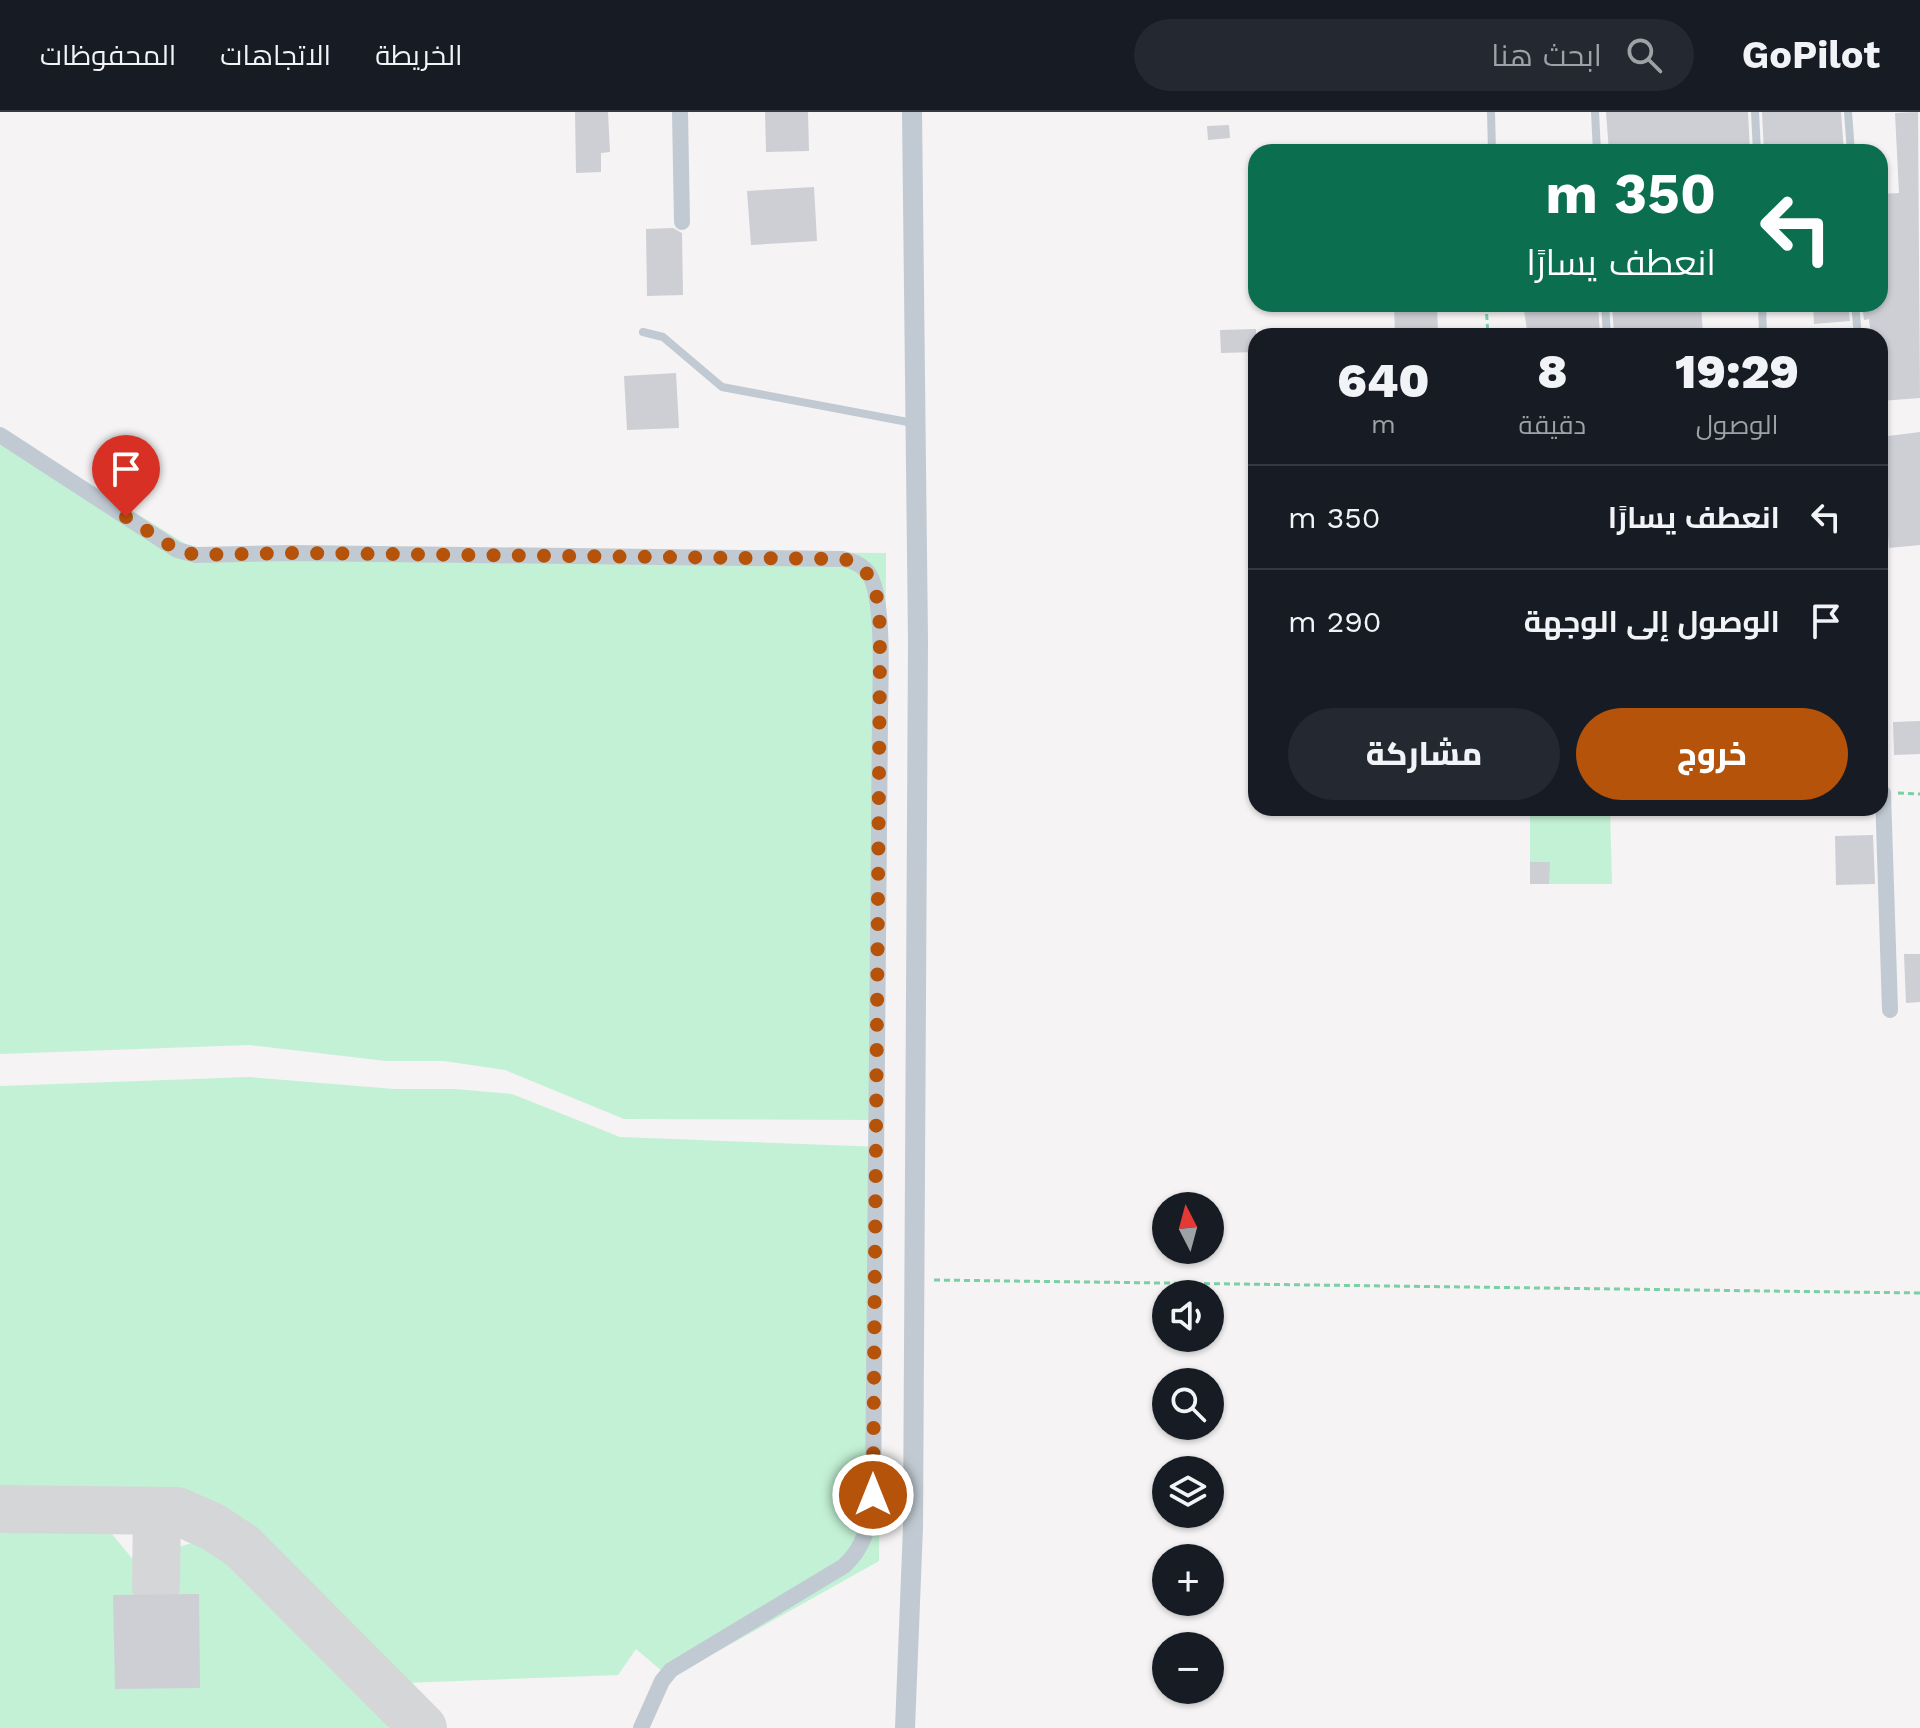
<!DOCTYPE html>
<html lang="ar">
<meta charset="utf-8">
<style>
body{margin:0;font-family:"Work Sans",Cairo,sans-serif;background:#242831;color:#f1f3f6;direction:rtl;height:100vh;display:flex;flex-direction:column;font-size:30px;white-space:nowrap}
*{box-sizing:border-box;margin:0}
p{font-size:26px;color:#9ea1a6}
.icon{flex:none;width:44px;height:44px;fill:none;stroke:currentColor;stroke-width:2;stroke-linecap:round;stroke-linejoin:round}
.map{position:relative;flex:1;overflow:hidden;direction:ltr}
.drawer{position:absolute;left:1248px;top:216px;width:640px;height:488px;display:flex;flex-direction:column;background:#171b24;border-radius:24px;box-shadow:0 2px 6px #0004;direction:rtl}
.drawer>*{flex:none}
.top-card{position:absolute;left:1248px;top:32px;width:640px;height:168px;border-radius:24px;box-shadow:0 2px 6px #0004;direction:rtl;background:#0b6e4f;color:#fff;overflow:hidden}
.needle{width:52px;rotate:354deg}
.buttons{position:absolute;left:1152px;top:1080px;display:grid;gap:16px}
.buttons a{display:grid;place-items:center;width:72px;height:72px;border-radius:50%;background:#171b24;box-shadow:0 2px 6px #0004;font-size:40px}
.pin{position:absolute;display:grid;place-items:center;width:68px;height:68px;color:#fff;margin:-82px -34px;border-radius:50% 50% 50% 0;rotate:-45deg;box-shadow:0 0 8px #0007}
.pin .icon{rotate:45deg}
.me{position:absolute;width:88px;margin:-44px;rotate:0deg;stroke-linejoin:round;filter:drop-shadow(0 0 6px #0008)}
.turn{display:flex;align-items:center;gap:28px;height:168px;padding:0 40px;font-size:36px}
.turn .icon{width:104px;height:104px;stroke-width:2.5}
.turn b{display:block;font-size:56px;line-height:68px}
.eta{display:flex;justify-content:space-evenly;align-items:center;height:136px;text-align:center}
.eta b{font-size:48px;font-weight:800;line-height:56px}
.action{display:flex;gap:16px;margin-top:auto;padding:16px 40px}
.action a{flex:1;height:92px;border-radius:48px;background:#b45309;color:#fff;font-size:32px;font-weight:800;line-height:92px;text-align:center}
.action a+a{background:#242831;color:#f1f3f6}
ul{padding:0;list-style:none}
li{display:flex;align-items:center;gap:24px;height:104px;padding:0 40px;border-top:2px solid #363941}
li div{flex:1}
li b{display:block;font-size:30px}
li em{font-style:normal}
header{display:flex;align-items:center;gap:48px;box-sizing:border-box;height:112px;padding:0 40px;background:#171b24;border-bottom:2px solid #363941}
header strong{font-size:38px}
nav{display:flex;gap:44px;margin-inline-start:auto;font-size:28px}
.search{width:560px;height:72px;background:#242831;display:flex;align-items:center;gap:20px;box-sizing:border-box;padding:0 28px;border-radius:44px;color:#9ea1a6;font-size:30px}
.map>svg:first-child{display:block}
.green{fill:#c3f1d5}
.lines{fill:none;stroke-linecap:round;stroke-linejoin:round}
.taxiway{stroke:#d5d6d8;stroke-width:48}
.building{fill:#cdcfd5}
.path{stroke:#7ad0a6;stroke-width:3;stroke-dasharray:6 4;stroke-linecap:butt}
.service{stroke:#c1cad2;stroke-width:8}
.minor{stroke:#c1cad2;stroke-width:16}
.tertiary{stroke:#c1cad2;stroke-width:20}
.route{stroke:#b45309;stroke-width:14;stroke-dasharray:0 25.2}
</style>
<header>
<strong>GoPilot</strong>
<div class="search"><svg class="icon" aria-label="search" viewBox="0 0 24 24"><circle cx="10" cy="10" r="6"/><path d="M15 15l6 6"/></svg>ابحث هنا</div>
<nav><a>الخريطة</a><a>الاتجاهات</a><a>المحفوظات</a></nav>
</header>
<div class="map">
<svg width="1920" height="1616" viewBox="0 0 1920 1616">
<rect width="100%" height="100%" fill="#f5f3f3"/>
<g class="green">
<path d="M 0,316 L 192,436 L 886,441 L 883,1008 L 624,1007 L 505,958 L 444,949 L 386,949 L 249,933 L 0,942 Z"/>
<path d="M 1530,696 L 1610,696 L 1612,772 L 1530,772 Z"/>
<path d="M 249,965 L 394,977 L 455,977 L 512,982 L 620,1025 L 883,1035 L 879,1449 L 670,1566 L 636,1537 L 618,1563 L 404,1571 L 254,1425 L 199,1386 L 0,1383 L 0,974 Z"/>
<path d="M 0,1416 L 108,1417 L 139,1455 L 139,1489 L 174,1490 L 173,1451 L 178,1435 L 203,1428 L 231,1446 L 386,1602 L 388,1616 L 0,1616 Z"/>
</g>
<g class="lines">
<g class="taxiway">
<path d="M 0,1397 L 177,1399 L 213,1415 L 242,1434 L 423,1616"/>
<path d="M 156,1475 L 157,1399"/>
</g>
</g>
<g class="building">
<path d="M 575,0 L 608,0 L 610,40 L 601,41 L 601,60 L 576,61 Z"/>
<path d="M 765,0 L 808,0 L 809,39 L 766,40 Z"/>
<path d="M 1606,0 L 1748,0 L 1750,40 L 1729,40 L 1728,36 L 1697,40 L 1609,40 Z"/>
<path d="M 1762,0 L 1841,0 L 1844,40 L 1764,40 Z"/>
<path d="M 1918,0 L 1920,286 L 1880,289 L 1880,224 L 1871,224 L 1869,207 L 1864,208 L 1862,192 L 1880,192 L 1880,82 L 1899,81 L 1895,1 Z"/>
<path d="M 1229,13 L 1230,26 L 1208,28 L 1207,14 Z"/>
<path d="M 814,75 L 817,129 L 751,133 L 747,79 Z"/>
<path d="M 673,116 L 682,121 L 683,183 L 647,184 L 646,117 Z"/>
<path d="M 1410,192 L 1437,192 L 1438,224 L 1395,224 L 1394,193 Z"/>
<path d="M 1523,192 L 1549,192 L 1549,198 L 1598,192 L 1600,224 L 1586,222 L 1528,224 Z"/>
<path d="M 1612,192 L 1657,192 L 1658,200 L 1688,200 L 1687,192 L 1701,192 L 1703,223 L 1614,223 Z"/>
<path d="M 1822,192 L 1848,192 L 1850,209 L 1814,212 L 1813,193 Z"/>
<path d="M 1256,217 L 1256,240 L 1221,241 L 1220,218 Z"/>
<path d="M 676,261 L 679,316 L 627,318 L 624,264 Z"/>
<path d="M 1920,320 L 1920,433 L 1889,436 L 1880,325 Z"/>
<path d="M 1920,609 L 1920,642 L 1894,643 L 1893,610 Z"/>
<path d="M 1873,723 L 1875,772 L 1836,773 L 1835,724 Z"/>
<path d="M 1530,750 L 1550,750 L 1549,772 L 1530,772 Z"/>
<path d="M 1904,842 L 1920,842 L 1920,890 L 1906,891 Z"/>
<path d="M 199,1482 L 200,1576 L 115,1577 L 113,1483 Z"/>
</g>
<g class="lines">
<g class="path">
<path d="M 1486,192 L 1488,224"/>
<path d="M 1898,681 L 1920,682"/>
<path d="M 934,1168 L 1920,1181"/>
</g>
<g class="service">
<path d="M 1491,0 L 1492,40"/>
<path d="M 1595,0 L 1597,40"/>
<path d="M 1755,0 L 1757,40"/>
<path d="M 1848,0 L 1851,40"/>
<path d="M 1605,192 L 1607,224"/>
<path d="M 1762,192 L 1763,224"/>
<path d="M 1855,192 L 1858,224"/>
<path d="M 643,220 L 663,225 L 722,275 L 913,311"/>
<path d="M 1880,579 L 1883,681"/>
</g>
<g class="minor">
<path d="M 680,0 L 682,110"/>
<path d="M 0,323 L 177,438 L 196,443 L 290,441 L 843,447 C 853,449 863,453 869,462 C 885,487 880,573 880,605 L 873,1383 C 870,1410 865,1435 844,1454 L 671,1558 L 662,1569 L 641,1616"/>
<path d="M 1883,681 L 1890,898"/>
</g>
<path class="tertiary" d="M 905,1616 L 913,1415 L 918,530 L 912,0"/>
</g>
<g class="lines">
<path class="route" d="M 126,405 L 177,438 L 196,443 L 290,441 L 843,447 C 885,456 879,509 880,543 L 873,1383"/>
</g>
</svg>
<div class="buttons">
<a><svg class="needle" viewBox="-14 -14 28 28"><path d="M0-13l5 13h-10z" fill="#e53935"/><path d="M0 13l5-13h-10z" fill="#9ea1a6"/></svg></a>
<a><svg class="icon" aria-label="sound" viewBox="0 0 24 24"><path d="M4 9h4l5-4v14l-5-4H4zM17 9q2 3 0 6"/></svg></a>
<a><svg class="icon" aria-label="search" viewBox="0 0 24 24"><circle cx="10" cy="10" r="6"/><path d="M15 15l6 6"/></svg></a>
<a><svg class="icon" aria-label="layers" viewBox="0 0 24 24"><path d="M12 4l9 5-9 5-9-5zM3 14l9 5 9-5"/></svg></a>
<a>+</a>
<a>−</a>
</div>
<div class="pin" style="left:126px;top:405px;background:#d93025"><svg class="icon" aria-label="arrive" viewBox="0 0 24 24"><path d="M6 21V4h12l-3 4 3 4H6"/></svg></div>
<svg class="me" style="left:873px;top:1383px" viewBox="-20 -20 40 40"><circle r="17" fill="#b45309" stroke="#fff" stroke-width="3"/><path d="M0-11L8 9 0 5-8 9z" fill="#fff"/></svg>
<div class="top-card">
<div class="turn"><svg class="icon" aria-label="left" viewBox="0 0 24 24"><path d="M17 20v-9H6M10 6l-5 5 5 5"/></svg><div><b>350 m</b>انعطف يسارًا</div></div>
</div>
<section class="drawer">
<div class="eta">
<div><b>19:29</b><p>الوصول</p></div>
<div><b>8</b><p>دقيقة</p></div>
<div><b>640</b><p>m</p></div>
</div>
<ul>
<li><svg class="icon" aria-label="left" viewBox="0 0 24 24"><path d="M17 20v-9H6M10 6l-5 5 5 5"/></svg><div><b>انعطف يسارًا</b></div><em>350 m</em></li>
<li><svg class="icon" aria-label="arrive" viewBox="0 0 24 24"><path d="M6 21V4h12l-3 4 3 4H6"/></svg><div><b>الوصول إلى الوجهة</b></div><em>290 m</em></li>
</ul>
<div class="action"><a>خروج</a><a>مشاركة</a></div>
</section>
</div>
